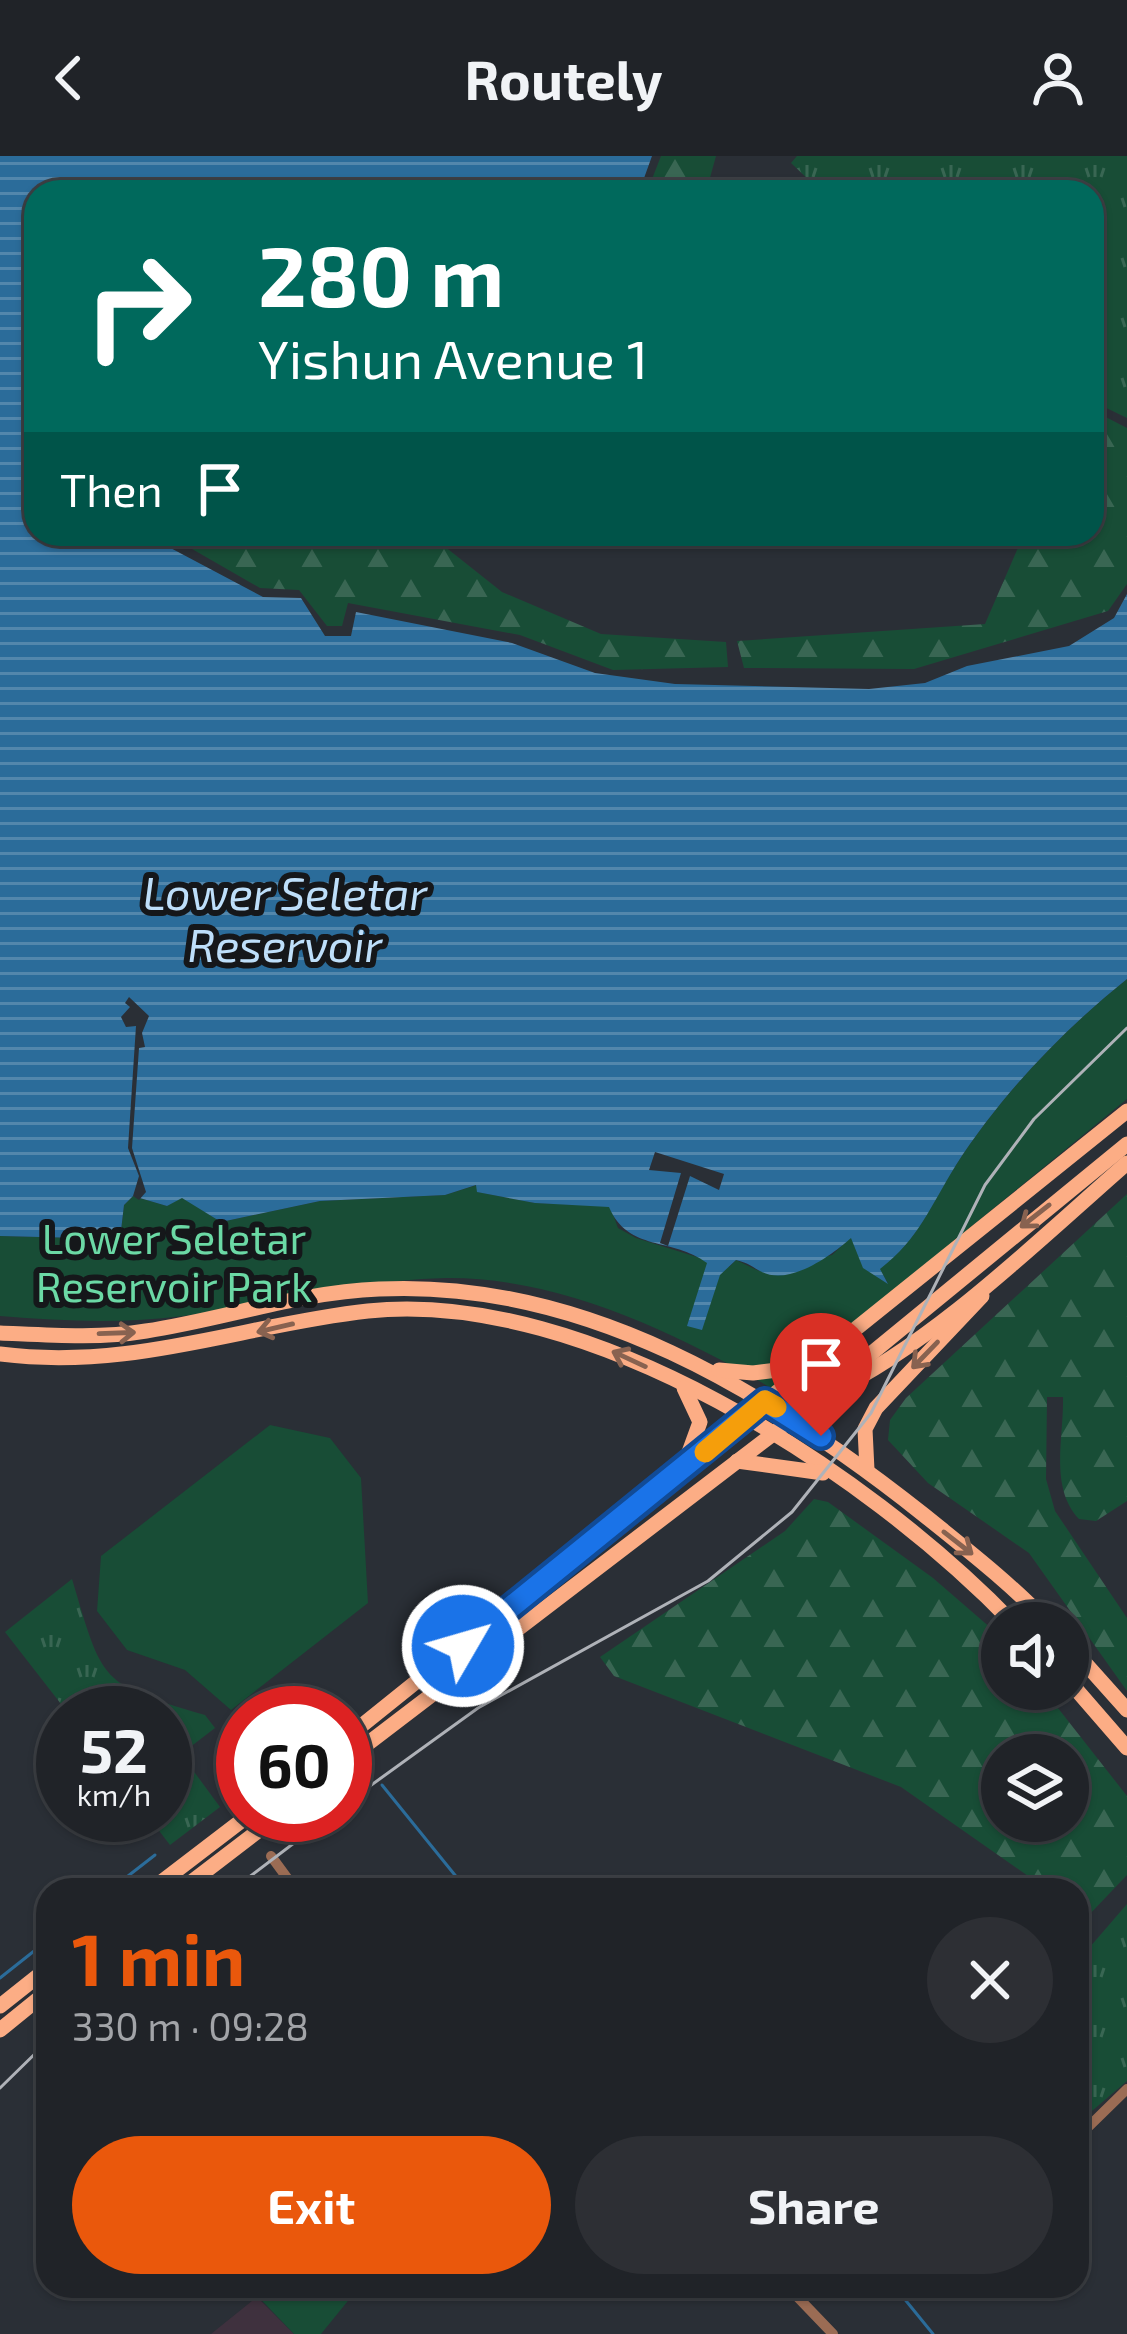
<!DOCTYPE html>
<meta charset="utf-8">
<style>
body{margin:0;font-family:"Exo 2",sans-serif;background:#2d2f34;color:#f1f3f6;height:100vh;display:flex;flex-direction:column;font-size:45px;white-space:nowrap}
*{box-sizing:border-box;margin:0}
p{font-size:39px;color:#a2a4a8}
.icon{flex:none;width:66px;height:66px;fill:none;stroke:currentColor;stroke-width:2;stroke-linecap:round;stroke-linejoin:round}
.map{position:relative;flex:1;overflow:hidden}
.sheet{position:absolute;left:36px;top:1722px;width:1053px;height:420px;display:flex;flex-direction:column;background:#202328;border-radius:36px;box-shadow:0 3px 9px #0004,0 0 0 3px #3d4045}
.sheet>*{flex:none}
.guide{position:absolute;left:24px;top:24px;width:1080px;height:366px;border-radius:36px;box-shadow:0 3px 9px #0004,0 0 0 3px #3d4045;background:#00695c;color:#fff;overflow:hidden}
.tools{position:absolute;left:981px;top:1446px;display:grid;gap:24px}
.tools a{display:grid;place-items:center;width:108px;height:108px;border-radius:50%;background:#202328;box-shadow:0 3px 9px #0004,0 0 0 3px #3d4045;font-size:60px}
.speed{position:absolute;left:36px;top:1530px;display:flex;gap:24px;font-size:60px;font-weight:700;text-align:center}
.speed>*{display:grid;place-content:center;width:156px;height:156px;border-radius:50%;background:#202328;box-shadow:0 3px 9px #0004,0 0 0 3px #3d4045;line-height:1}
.speed small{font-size:30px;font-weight:400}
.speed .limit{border:18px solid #d22;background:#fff;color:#111}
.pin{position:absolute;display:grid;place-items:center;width:102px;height:102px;color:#fff;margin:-123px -51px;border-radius:50% 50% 50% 0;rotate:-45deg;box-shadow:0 0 12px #0007}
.pin .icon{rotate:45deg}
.me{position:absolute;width:132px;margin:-66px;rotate:52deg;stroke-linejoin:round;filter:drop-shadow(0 0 9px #0008)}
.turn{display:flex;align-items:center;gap:42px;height:252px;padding:0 36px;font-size:54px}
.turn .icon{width:156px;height:156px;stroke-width:2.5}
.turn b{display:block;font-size:84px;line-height:102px}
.then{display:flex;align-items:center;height:114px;padding:0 36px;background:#0003;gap:24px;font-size:45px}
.round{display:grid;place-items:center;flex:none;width:126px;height:126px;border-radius:63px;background:#2d2f34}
.summary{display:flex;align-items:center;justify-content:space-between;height:204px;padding:0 36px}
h1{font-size:72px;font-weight:700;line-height:90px;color:#ea580c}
.primary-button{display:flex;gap:24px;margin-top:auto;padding:24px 36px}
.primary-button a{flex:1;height:138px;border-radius:72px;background:#ea580c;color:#fff;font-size:48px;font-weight:700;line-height:138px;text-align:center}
.primary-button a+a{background:#2d2f34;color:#f1f3f6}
header{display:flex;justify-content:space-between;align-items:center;height:156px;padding:0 36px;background:#202328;font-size:54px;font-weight:700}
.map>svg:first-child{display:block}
.education{fill:#3f313e}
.grass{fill:url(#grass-tufts)}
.forest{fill:url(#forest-firs);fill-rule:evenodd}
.park{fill:#184d36}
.water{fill:url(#water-rules)}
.pier{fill:#2a2f36}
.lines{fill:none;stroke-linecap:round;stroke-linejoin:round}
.stream{stroke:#2b6c9a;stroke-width:3}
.minor{stroke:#9b6c54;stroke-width:10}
.primary{stroke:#fcad85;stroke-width:15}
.rail{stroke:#afb2b8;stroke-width:3}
.oneway{stroke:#886250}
.route-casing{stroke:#114b97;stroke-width:30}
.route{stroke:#1a73e8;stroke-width:21}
.slow{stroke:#f59e0b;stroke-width:21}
.labels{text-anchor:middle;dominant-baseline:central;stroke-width:12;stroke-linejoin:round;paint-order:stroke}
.park-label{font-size:42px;fill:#6bd9a5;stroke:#15171a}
.water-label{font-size:45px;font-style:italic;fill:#bedffa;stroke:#15171a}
</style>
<header><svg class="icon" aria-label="back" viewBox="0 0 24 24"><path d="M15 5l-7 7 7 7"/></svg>Routely<svg class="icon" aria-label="person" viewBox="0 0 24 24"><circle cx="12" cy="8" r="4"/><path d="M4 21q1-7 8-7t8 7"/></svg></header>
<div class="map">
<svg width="1127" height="2178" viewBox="0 0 1127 2178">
<defs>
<pattern id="grass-tufts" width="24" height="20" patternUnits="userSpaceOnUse" patternTransform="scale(3)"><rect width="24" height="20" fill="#184d36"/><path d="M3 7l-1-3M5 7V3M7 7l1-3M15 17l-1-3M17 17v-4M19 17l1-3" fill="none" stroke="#396653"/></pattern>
<pattern id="forest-firs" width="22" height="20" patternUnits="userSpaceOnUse" patternTransform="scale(3)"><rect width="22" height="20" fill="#184d36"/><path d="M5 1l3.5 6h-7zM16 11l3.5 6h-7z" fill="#396653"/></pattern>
<pattern id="water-rules" width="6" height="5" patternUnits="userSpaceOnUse" patternTransform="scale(3)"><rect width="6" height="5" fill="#2b6c9a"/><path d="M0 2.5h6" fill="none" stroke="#5387ac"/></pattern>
</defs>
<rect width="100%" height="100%" fill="#2a2f36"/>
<path class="education" d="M 257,2141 L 294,2178 L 211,2178 Z"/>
<g class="grass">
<path d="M 797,0 L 1127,0 L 1127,262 L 1092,245 L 1092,36 L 802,36 L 811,26 L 791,7 Z"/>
<path d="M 72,1423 C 103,1527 99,1528 205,1559 L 215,1572 L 181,1598 L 220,1651 L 170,1689 L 147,1659 L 165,1659 L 165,1557 L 68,1557 L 5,1476 Z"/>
<path d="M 1127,1748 L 1127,1925 L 1086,1960 L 1077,1947 L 1077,1806 Z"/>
</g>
<g class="forest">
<path d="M 661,0 L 716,0 L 706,36 L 647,36 Z"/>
<path d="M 1092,254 L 1127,272 L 1127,428 L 1108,455 L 914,513 L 744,512 L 737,485 L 985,468 L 1024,378 L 1092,378 Z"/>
<path d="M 166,378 L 442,378 L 439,386 L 502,436 L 601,478 L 726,486 L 728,511 L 613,514 L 520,479 L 348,447 L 342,470 L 327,470 L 299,434 L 260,432 Z"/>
<path d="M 1127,1038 L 1127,1345 L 1096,1365 L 1079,1363 C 1049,1331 1064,1282 1063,1241 L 1047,1241 L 1046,1323 L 1055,1355 L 1127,1462 L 1127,1535 L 1029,1397 L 928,1327 L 888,1284 L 890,1264 L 906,1242 Z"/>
<path d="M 814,1343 L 828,1346 L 933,1422 L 1000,1480 L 1002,1533 L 1043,1533 L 1127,1640 L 1127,1719 L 1087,1761 L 1077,1754 L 1077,1734 L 1048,1734 L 901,1631 L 614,1520 L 600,1501 L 785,1375 ZM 1068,1599 L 1068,1665 L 1002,1665 L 1002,1599 Z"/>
</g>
<g class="park">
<path d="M 1127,823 L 1127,943 L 773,1233 C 677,1177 561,1121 446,1122 C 357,1124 271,1148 183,1160 C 121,1168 62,1165 0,1160 L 0,1080 L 120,1083 L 124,1049 L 133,1040 L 167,1050 L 182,1041 L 221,1066 L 320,1045 L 445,1039 L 477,1029 L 478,1036 L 535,1047 L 610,1050 L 618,1072 L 636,1082 L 729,1111 L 736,1104 L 759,1115 L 832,1099 L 851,1081 L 869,1113 L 888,1127 L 879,1113 C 919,1084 930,1049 956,1009 C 1001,939 1062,875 1127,823 Z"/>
<path d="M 270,1269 L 330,1282 L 361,1322 L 368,1447 L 231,1554 L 185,1514 L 127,1494 L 97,1455 L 101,1400 Z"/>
<path d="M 248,2130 L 360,2130 L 321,2178 L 294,2178 Z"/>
</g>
<path class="water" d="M 0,0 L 652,0 L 639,36 L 36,36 L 36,378 L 156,378 L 163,388 L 263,441 L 301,442 L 325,480 L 351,480 L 356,456 L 512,487 L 595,517 L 675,528 L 869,533 L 925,527 L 967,510 L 1069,490 L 1114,462 L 1127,438 L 1127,823 C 1062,875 1001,939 956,1009 C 931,1049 919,1083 880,1113 L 888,1128 L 863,1112 L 851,1082 C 832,1099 790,1130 762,1116 C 752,1111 749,1107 736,1104 L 720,1119 L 702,1174 L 687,1170 L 707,1107 C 672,1081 628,1096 609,1051 L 535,1047 L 477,1036 L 476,1029 L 445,1039 L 320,1045 L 221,1066 L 182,1042 L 167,1050 L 133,1040 L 124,1049 L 120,1083 L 0,1080 Z"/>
<g class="pier">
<path d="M 129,841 L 149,860 L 142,877 L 145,891 L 139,892 L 132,992 L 146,1036 L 139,1044 L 133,1040 L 139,1020 L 128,992 L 136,870 L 126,871 L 121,861 L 130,851 L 125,847 Z"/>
<path d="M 655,996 L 724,1018 L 719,1034 L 690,1020 L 668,1090 L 660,1087 L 681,1017 L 649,1014 Z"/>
</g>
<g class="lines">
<g class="stream">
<path d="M 382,1629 L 467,1734"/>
<path d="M 110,1734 L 155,1699"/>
<path d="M 0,1822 L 48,1784"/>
<path d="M 894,2130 L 933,2178"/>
</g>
<g class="minor">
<path d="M 271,1700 L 296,1734"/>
<path d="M 1077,1982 L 1127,1933"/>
<path d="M 787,2130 L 833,2178"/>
</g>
<g class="primary">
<path d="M 0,1177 C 47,1179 99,1183 146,1175 C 224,1163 300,1136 379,1133 C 585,1123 770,1237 924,1359 C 966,1393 1010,1427 1048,1467"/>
<path d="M 0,1198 C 132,1215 241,1169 368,1155 C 588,1132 865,1314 1013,1467"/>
<path d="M 719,1214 L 753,1217 L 802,1211"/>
<path d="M 684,1232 L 700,1266 L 684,1310"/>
<path d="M 831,1236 C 933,1188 1041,1082 1127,1007"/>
<path d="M 737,1305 L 823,1317"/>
<path d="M 867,1314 L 865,1273 L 876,1252 L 982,1140"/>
<path d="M 1068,1488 L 1127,1554"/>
<path d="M 1068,1524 L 1127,1592"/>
<path d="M 345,1583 L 1127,955"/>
<path d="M 345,1605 L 773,1278 L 1127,988"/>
<path d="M 151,1734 L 249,1659"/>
<path d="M 181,1734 L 279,1659"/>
<path d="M 0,1850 L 48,1812"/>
<path d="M 0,1874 L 48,1835"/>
</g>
<g class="rail">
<path d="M 345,1648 L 478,1552 L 708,1425 L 792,1356 L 871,1257 L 985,1029 L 1034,963 L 1127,872"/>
<path d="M 232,1734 L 331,1659"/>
<path d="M 0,1932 L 48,1885"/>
</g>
</g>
<defs><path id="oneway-shaft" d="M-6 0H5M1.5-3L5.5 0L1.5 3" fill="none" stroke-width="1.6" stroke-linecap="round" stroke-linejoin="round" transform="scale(3)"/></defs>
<g class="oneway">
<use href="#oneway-shaft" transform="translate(1035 1060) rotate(142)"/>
<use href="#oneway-shaft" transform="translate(275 1172) rotate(167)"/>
<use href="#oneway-shaft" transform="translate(117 1177) rotate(-2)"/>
<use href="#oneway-shaft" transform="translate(925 1199) rotate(134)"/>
<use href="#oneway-shaft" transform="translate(629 1203) rotate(-155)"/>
<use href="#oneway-shaft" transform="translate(958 1387) rotate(38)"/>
</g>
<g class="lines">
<defs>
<path id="route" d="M 463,1490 L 765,1245 L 821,1280"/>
</defs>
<use href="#route" class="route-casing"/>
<use href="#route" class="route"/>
<path class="slow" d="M 705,1296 L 765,1245 L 776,1251"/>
</g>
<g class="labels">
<g class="park-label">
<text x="174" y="1081">Lower Seletar<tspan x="174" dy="48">Reservoir Park</tspan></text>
</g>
<g class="water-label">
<text x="285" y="736">Lower Seletar<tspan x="285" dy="52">Reservoir</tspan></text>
</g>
</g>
</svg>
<div class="tools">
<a><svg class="icon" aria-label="sound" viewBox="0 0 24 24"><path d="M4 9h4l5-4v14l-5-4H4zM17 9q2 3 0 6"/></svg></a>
<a><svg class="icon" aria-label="layers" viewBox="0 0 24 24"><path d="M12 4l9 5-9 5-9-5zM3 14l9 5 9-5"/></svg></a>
</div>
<div class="speed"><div>52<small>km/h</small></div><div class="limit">60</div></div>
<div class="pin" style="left:821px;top:1280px;background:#d93025"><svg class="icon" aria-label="arrive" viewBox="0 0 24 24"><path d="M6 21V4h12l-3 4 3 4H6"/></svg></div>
<svg class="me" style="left:463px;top:1490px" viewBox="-20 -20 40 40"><circle r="17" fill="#1a73e8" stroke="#fff" stroke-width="3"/><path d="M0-11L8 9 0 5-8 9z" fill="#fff"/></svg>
<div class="guide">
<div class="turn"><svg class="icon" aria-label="right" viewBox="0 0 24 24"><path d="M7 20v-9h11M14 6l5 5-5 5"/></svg><div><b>280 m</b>Yishun Avenue 1</div></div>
<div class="then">Then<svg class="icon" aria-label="arrive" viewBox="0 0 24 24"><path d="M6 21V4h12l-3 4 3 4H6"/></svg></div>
</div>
<section class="sheet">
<div class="summary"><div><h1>1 min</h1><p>330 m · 09:28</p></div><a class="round"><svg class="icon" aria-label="close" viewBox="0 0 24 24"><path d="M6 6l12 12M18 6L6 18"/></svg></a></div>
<div class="primary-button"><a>Exit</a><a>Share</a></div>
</section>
</div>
